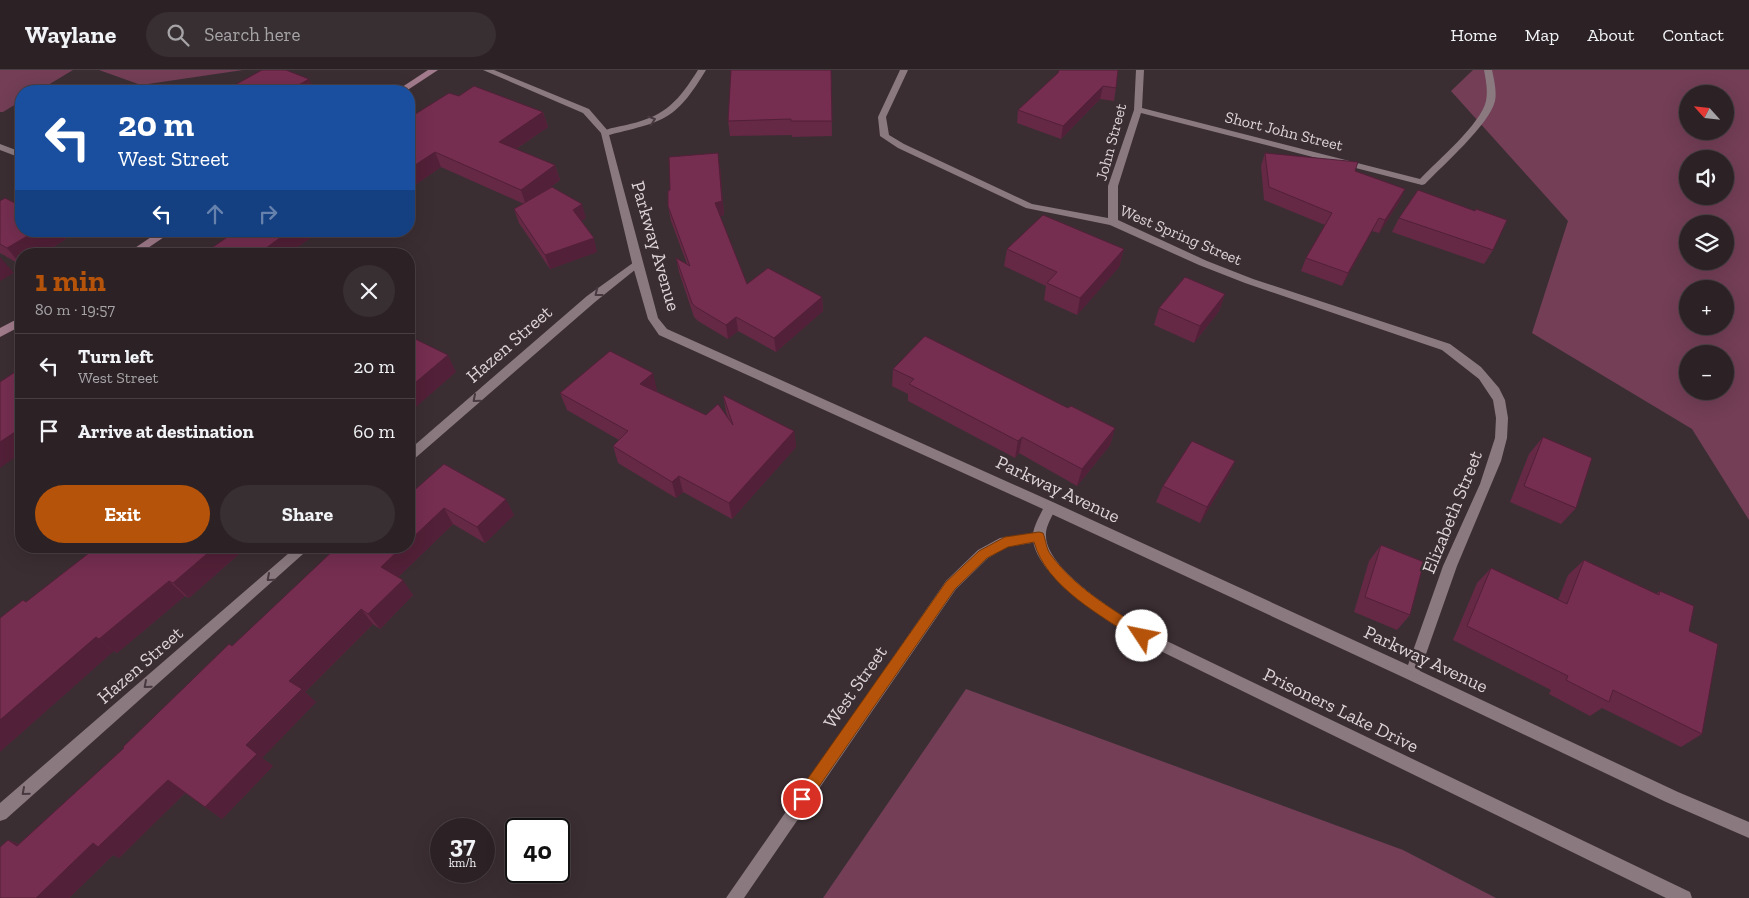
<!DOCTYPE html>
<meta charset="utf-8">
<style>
body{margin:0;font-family:"Zilla Slab",serif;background:#382f32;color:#f1f3f6;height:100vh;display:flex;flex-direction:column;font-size:19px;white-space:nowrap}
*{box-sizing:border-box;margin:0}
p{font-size:16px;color:#a6a4a7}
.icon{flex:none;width:28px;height:28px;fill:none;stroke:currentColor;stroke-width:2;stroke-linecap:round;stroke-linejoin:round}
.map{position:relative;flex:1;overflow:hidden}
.details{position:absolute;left:15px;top:178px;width:400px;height:305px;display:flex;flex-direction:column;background:#2c2226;border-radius:20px;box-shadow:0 5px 20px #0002,0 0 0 1px #483f43}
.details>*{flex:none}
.top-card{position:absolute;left:15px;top:15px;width:400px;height:152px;border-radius:20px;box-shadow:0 5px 20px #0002,0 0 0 1px #483f43;background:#1a4fa0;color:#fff;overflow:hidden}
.needle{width:32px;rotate:297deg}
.buttons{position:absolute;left:1679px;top:15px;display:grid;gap:10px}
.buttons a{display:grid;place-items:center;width:55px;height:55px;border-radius:50%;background:#2c2226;box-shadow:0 5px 20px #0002,0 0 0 1px #483f43;font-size:25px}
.speed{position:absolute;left:430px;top:748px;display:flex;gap:10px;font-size:25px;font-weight:700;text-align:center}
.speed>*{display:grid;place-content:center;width:65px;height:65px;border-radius:50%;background:#2c2226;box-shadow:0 5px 20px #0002,0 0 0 1px #483f43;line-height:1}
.speed small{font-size:12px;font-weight:400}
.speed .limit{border:2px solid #111;border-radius:8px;background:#fff;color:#111}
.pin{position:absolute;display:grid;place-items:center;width:42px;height:42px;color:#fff;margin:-21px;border:2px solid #fff;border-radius:50%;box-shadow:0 1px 5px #0007}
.me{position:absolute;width:55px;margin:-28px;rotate:304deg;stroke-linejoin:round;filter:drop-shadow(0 0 4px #0008)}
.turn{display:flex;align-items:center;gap:18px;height:105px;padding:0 20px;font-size:22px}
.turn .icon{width:65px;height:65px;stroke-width:2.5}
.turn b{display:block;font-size:35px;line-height:42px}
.lanes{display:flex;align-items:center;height:48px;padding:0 20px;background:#0003;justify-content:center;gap:25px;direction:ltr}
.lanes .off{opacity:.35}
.round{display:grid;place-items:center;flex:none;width:52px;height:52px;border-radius:26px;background:#382f32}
.summary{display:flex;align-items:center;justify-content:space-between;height:85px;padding:0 20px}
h1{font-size:30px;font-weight:700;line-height:38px;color:#b45309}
.primary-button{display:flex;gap:10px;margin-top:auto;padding:10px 20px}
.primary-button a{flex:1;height:58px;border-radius:30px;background:#b45309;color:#fff;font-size:20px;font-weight:700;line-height:58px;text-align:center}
.primary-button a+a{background:#382f32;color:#f1f3f6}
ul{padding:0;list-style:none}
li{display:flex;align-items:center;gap:15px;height:65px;padding:0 20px;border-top:1px solid #483f43}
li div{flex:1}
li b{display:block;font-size:19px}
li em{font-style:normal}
header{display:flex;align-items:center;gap:30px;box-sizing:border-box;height:70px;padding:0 25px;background:#2c2226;border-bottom:1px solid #483f43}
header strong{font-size:24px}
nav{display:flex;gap:28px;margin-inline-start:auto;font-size:18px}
.search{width:350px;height:45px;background:#382f32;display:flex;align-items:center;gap:12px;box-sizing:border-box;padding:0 18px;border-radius:28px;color:#a6a4a7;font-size:19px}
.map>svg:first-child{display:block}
.green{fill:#733e56;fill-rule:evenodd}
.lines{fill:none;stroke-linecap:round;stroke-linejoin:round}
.minor{fill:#8a7a80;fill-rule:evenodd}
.tertiary{fill:#8a7a80;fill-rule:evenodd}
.secondary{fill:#a17b8b;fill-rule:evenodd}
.wall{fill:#652845}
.shaded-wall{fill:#522038}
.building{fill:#752e50;stroke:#522038}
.oneway{stroke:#47393f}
.route{fill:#b45309;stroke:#753606}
.labels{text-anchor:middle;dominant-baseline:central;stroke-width:5;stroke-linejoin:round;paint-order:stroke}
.far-street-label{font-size:16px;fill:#ddd4d7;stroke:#3b2e33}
.street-label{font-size:19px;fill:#ddd4d7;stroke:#3b2e33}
</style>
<header>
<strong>Waylane</strong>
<div class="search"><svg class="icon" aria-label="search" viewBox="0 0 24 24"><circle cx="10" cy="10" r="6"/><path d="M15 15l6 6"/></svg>Search here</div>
<nav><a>Home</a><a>Map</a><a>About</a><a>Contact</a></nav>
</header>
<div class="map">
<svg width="1749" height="828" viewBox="0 0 1749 828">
<rect width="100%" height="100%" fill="#3b2e33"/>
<g class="green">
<path d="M 0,0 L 73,0 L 38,21 L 21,21 L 21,31 L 3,42 L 0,42 Z"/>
<path d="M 99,0 L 243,0 L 141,15 Z"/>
<path d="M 1473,0 L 1749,0 L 1749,450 L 1692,359 L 1532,263 L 1568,151 L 1451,21 ZM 1688,24 L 1725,24 L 1725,61 L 1688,61 ZM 1688,89 L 1725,89 L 1725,126 L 1688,126 ZM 1688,154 L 1725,154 L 1725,191 L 1688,191 ZM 1688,219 L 1725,219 L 1725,256 L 1688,256 ZM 1688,284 L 1725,284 L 1725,321 L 1688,321 Z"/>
<path d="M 966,619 L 1403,780 L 1496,828 L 823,828 Z"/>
</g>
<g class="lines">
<g class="minor">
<path d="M 698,0 L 706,0 C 674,53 663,51 605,66 L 601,63 C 608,57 621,57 630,54 C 666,46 679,30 698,0 Z"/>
<path d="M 900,0 L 908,0 L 886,47 L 889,65 L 904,74 L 1032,134 L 1108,148 L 1108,116 L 1134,40 L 1136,0 L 1144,0 L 1142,38 L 1420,109 C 1437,91 1481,54 1486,31 C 1488,21 1486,10 1484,0 L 1492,0 C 1494,10 1497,21 1495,31 C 1489,55 1443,95 1425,114 L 1422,115 L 1141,43 L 1118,116 L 1118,150 L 1207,191 L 1253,209 L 1450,274 L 1481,297 L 1499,318 L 1505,330 L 1508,348 L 1507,368 L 1501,391 L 1457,496 L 1420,601 L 1678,722 L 1749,752 L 1749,768 L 1666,732 L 1407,609 L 1045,441 L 1044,437 L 1045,433 L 1055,433 L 1408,595 L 1443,496 L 1480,414 L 1495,368 L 1496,348 L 1493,330 L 1479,309 L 1442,280 L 1245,213 L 1199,195 L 1110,155 L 1026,138 L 898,78 L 880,66 L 878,47 Z"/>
<path d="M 0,74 L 21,82 L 21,88 L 0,80 Z"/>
<path d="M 637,190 L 642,193 L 641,195 L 595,232 L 413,390 L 409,392 L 409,380 L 587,226 Z"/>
<path d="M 1039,462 L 1044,463 L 1046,467 L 1044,471 L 1007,477 L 988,488 L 956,519 L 744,828 L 726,828 L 946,511 L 978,480 L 1000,468 Z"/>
<path d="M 297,476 L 312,476 L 6,749 L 0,751 L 0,733 Z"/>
</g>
<path class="tertiary" d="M 483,0 L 494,0 L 589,39 L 608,61 L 658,248 L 667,259 L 1055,433 L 1056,437 C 1053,446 1045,456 1046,466 C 1046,500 1121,545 1148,562 L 1690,822 L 1692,828 L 1666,828 L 1138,570 C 1109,552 1029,503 1033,464 C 1034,456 1039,447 1043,439 L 659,265 L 648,249 L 632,193 L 601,63 L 583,43 Z"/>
<g class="secondary">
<path d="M 428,0 L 438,0 L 406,21 L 396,21 Z"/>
<path d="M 160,161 L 173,161 L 139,184 L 126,184 Z"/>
<path d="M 21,247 L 21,256 L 0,267 L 0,258 Z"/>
</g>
</g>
<g class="wall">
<path d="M 831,0 L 832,66 L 792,67 L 792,65 L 730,66 L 728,51 Z"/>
<path d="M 1058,3 L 1116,18 L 1114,31 L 1100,29 L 1061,69 L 1017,53 L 1018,40 Z"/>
<path d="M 459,26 L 543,42 L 548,57 L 516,79 L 555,95 L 560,110 L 548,119 L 586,148 L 581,151 L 597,182 L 550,199 L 519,153 L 514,139 L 524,134 L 441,97 L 409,119 Z"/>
<path d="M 1265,83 L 1355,101 L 1405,119 L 1399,132 L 1379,163 L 1372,161 L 1342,216 L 1301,201 L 1306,188 L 1325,155 L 1264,130 L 1261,96 Z"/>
<path d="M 720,97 L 724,145 L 720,146 L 747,214 L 822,227 L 823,241 L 776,282 L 738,261 L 728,269 L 698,251 L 694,247 L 679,202 L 676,188 L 687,194 L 671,151 L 668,136 L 670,120 Z"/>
<path d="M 0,131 L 21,161 L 59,161 L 66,169 L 42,184 L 21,184 L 21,195 L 0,183 Z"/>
<path d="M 1399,148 L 1493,180 L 1484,194 L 1392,162 Z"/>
<path d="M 236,161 L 343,161 L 334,168 L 319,162 L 288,184 L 203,184 Z"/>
<path d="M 1007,179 L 1124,179 L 1119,197 L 1077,245 L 1044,230 L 1046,216 L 1004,196 Z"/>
<path d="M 1225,224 L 1219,241 L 1194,273 L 1154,255 L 1159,238 Z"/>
<path d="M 893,299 L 1068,338 L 1115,358 L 1110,375 L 1077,416 L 1019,383 L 1015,388 L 908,331 L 908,324 L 892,316 Z"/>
<path d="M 657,320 L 656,321 L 706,345 L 728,348 L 726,342 L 723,325 L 794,361 L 796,377 L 732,449 L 683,422 L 676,428 L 618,393 L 613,376 L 619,370 L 567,340 L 560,323 Z"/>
<path d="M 1543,367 L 1576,438 L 1561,454 L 1510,432 L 1529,384 Z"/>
<path d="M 1235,391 L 1227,408 L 1200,453 L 1156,432 L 1163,416 Z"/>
<path d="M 409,425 L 514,445 L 485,473 L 453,454 L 398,507 L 413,525 L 380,559 L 373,554 L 305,622 L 316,632 L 262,688 L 273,696 L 222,749 L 185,723 L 119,788 L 113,785 L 69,828 L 0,828 L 8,770 L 19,774 L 124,678 L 232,576 L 409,476 Z"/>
<path d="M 1381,475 L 1410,545 L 1397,560 L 1354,542 L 1369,491 Z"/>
<path d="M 98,476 L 248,476 L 189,528 L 185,526 L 117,583 L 26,532 Z"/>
<path d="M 1584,490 L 1656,524 L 1660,521 L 1689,561 L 1702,664 L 1681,677 L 1602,638 L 1590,646 L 1549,624 L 1551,620 L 1453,570 L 1477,513 L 1491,498 L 1558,530 L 1568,505 Z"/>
</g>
<g class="shaded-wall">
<path d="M 309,9 L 315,21 L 288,21 Z"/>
<path d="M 1103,16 L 1100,29 L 1061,69 L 1063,56 Z"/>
<path d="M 543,42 L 548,57 L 504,87 L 499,72 Z"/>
<path d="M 435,82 L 441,97 L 409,119 L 409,99 Z"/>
<path d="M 718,83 L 720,97 L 724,145 L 717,147 L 715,133 Z"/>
<path d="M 555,95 L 560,110 L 526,135 L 521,120 Z"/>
<path d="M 1405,119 L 1399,132 L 1379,163 L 1385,150 Z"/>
<path d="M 582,134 L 586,148 L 577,154 L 573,140 Z"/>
<path d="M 1379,148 L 1372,161 L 1342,216 L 1348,203 Z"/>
<path d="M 36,161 L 59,161 L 66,169 L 42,184 L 21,184 L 21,195 L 7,178 Z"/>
<path d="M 289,161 L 319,162 L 288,184 L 258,184 Z"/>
<path d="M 330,161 L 343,161 L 334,168 Z"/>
<path d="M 594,168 L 597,182 L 550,199 L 545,185 Z"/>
<path d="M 1124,179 L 1119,197 L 1077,245 L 1080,228 Z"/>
<path d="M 0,187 L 14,203 L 0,211 Z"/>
<path d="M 1225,224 L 1219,241 L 1194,273 L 1200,256 Z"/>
<path d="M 822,227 L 823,241 L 776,282 L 774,268 Z"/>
<path d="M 736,247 L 738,261 L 728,269 L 726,255 Z"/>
<path d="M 448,285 L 456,302 L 409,343 L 409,318 Z"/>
<path d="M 653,303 L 657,320 L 645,331 L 640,314 Z"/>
<path d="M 1115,358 L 1110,375 L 1077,416 L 1082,399 Z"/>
<path d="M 18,360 L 21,363 L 21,383 L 0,398 L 0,372 Z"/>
<path d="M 794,361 L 796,377 L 732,449 L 729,433 Z"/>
<path d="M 1022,367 L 1019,383 L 1015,388 L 1018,371 Z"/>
<path d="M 1235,391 L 1227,408 L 1200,453 L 1207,437 Z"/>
<path d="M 679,406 L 683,422 L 676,428 L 672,412 Z"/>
<path d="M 506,429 L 514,445 L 485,473 L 477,457 Z"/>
<path d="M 444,438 L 453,454 L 392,513 L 381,497 L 403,476 L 409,476 L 409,471 Z"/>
<path d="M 216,476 L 248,476 L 189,528 L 173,513 Z"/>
<path d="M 403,510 L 413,525 L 380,559 L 368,544 Z"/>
<path d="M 169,511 L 185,526 L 117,583 L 99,569 Z"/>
<path d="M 361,539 L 373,554 L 305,622 L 316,632 L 262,688 L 273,696 L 222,749 L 205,737 L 289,611 Z"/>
<path d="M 96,567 L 114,581 L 0,682 L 0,650 Z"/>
<path d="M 168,710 L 186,722 L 119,788 L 113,785 L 69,828 L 36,828 L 93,773 Z"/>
<path d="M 8,770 L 32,780 L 17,776 Z"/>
</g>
<g class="building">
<path d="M 262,0 L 286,0 L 309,9 L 288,21 L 224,21 Z"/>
<path d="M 731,0 L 831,0 L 832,51 L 791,51 L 791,49 L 728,51 Z"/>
<path d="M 1059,0 L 1118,0 L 1116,18 L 1103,16 L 1063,56 L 1018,40 L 1058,3 Z"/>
<path d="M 474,16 L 543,42 L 499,72 L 555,95 L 521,120 L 435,82 L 409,99 L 409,48 L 449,23 L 459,26 Z"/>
<path d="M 718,83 L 722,131 L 715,133 L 747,214 L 768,198 L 822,227 L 774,268 L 736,247 L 726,255 L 696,237 L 692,233 L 676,188 L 690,196 L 668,136 L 668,121 L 670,120 L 669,87 Z"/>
<path d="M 1265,83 L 1358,92 L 1355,101 L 1405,119 L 1385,150 L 1379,148 L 1348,203 L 1306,188 L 1332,143 L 1269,117 Z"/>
<path d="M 552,117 L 582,134 L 573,140 L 594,168 L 545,185 L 514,139 Z"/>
<path d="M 1418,120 L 1475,141 L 1476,139 L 1507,150 L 1493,180 L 1399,148 Z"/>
<path d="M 5,128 L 21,136 L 21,161 L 36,161 L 7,178 L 0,174 L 0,131 Z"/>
<path d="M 1043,145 L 1124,179 L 1080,228 L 1047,213 L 1057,202 L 1007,179 Z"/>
<path d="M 236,161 L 289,161 L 258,184 L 203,184 Z"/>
<path d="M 1185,207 L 1225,224 L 1200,256 L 1159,238 Z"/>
<path d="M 409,266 L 448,285 L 409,318 Z"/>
<path d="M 925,266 L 1068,338 L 1071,336 L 1115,358 L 1082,399 L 1022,367 L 1018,371 L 909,314 L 914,309 L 893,299 Z"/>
<path d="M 610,281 L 653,303 L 640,314 L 706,345 L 718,334 L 733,355 L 723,325 L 794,361 L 729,433 L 679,406 L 672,412 L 613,376 L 628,361 L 560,323 Z"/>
<path d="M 21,298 L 21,362 L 18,360 L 0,372 L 0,312 Z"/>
<path d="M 1543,367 L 1592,388 L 1576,438 L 1524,416 Z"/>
<path d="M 1192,371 L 1235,391 L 1207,437 L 1163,416 Z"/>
<path d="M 444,394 L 506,429 L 477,457 L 444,438 L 409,471 L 409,425 Z"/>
<path d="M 1381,475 L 1424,492 L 1410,545 L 1365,527 Z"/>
<path d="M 98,476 L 216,476 L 173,513 L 169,511 L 99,569 L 96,567 L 0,650 L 0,548 L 23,530 L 26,532 Z"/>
<path d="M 338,476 L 403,476 L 381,497 L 403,510 L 368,544 L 361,539 L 289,611 L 302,619 L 246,675 L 257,684 L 205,737 L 168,710 L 98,777 L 93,773 L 36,828 L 0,828 L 0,777 L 8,770 L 17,776 L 124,678 L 123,677 L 229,574 L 232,576 Z"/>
<path d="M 1584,490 L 1659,525 L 1660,521 L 1694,536 L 1689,561 L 1718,574 L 1702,664 L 1613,620 L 1609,632 L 1566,610 L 1568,606 L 1467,556 L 1491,498 L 1567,534 Z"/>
</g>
<defs><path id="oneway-chevron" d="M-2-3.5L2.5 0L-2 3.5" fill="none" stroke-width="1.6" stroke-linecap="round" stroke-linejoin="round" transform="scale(1.25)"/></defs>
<g class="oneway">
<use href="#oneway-chevron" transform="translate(652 50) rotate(-19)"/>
<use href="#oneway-chevron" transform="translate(598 223) rotate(142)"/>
<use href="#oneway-chevron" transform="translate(476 329) rotate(139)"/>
<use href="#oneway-chevron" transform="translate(270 508) rotate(139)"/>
<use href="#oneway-chevron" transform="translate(147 615) rotate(139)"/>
<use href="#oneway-chevron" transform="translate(25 722) rotate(139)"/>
</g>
<path class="route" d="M 1039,462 L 1043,463 C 1046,470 1046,479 1051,485 C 1076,519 1113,539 1147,562 L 1149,566 L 1147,570 L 1142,572 L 1138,570 C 1102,546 1046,517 1034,472 L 1008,477 L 987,488 L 955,519 L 807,734 L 802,736 L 797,734 L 795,729 L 797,724 L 946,512 L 979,481 L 1005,467 Z"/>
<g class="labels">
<g class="far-street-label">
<text transform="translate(1284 61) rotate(14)">Short John Street</text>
<text transform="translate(1111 72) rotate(-75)">John Street</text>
<text transform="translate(1181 165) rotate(23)">West Spring Street</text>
</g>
<g class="street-label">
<text transform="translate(656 176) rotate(74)">Parkway Avenue</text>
<text transform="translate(509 274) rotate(-41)">Hazen Street</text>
<text transform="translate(1058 419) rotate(25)">Parkway Avenue</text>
<text transform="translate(1452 442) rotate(-68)">Elizabeth Street</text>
<text transform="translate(1426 589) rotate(25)">Parkway Avenue</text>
<text transform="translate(140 595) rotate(-41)">Hazen Street</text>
<text transform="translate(855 617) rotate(-55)">West Street</text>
<text transform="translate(1341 640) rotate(26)">Prisoners Lake Drive</text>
</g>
</g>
</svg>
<div class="buttons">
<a><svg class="needle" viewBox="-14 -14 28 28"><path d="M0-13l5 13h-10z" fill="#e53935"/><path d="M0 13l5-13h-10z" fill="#a6a4a7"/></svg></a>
<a><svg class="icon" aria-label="sound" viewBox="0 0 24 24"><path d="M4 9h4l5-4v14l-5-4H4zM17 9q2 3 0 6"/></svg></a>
<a><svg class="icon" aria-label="layers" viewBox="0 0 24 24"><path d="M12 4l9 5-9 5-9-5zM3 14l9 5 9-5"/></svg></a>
<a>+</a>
<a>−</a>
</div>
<div class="speed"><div>37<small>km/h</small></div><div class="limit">40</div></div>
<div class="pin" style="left:802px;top:729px;background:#d93025"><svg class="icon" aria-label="arrive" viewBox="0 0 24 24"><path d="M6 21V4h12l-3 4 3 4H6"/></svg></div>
<svg class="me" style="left:1142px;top:566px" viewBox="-20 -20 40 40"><circle r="19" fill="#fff"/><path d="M0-13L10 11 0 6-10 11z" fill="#b45309"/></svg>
<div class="top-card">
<div class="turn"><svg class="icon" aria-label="left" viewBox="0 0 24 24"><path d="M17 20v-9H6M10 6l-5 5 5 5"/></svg><div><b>20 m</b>West Street</div></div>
<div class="lanes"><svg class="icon" aria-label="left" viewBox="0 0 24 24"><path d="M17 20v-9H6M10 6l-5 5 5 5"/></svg><svg class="icon off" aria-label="ahead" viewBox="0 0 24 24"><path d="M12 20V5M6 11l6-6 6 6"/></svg><svg class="icon off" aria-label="right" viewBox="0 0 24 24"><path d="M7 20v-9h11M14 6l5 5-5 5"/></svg></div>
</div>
<section class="details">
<div class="summary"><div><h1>1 min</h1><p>80 m · 19:57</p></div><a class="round"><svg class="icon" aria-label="close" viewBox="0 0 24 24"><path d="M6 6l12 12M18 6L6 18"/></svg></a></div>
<ul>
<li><svg class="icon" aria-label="left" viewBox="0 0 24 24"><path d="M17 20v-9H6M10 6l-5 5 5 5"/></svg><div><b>Turn left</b><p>West Street</p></div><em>20 m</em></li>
<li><svg class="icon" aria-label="arrive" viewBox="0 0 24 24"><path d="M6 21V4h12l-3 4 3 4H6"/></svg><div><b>Arrive at destination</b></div><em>60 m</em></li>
</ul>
<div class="primary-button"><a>Exit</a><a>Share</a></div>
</section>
</div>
